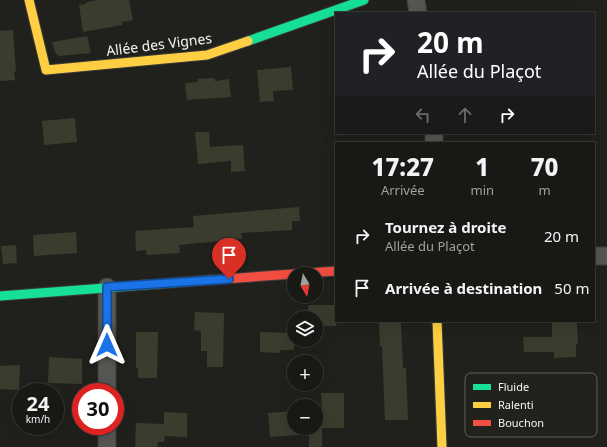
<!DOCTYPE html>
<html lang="fr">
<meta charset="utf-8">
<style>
body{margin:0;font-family:"Noto Sans",sans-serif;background:#21221e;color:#f1f3f6;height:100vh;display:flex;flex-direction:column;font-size:15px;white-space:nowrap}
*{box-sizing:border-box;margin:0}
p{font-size:13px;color:#9fa0a0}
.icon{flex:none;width:22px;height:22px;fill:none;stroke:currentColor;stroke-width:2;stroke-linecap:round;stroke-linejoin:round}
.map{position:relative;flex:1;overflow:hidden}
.panel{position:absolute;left:335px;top:142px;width:260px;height:180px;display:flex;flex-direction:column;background:#181915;border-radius:0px;box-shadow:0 4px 16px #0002,0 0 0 1px #363834}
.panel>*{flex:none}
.top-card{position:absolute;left:335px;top:12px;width:260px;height:122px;border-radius:0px;box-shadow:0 4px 16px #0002,0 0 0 1px #363834;background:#202124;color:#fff;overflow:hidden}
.needle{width:26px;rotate:170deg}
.fabs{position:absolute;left:287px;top:267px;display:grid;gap:8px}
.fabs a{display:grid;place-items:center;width:36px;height:36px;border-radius:50%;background:#181915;box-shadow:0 4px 16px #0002,0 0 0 1px #363834;font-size:20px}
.speed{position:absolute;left:12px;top:383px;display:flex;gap:8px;font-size:20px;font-weight:700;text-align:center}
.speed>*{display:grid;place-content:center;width:52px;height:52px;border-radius:50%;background:#181915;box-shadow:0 4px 16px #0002,0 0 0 1px #363834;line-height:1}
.speed small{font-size:10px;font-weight:400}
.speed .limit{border:6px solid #d22;background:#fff;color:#111}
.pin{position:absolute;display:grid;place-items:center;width:34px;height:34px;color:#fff;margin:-41px -17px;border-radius:50% 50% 50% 0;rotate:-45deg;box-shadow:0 0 4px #0007}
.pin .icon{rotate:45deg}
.me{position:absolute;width:44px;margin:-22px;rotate:0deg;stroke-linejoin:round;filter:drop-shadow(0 0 3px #0008)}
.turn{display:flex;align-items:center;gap:14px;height:84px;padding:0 16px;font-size:18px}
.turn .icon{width:52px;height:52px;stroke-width:2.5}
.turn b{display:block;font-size:28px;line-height:34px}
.lanes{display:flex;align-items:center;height:38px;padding:0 16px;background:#0003;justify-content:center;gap:20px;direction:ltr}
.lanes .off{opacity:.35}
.eta{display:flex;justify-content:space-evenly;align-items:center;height:68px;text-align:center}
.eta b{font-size:24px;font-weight:800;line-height:28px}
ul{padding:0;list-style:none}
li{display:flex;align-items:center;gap:12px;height:52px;padding:0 16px}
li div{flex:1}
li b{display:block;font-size:15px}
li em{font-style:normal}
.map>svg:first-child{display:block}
.building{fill:#3b3b2e}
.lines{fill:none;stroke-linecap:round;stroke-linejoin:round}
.street-casing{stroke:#3c3c39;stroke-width:19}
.fast-casing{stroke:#3c3c39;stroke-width:11}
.slow-casing{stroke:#3c3c39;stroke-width:11}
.jam-casing{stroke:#3c3c39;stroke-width:11}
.street{stroke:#565754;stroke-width:17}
.fast{stroke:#16e098;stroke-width:9}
.slow{stroke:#ffcf43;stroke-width:9}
.jam{stroke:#f24e42;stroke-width:9}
.route-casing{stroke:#114b97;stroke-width:10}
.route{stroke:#1a73e8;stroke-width:7}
.labels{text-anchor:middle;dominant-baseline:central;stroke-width:4;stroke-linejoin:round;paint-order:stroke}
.street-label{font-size:14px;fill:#f5f5f1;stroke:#21221b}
.key{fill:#21221b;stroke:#61615b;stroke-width:1}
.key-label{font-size:11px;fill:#f5f5f1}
</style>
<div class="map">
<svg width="607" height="447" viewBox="0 0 607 447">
<rect width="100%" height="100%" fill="#20211c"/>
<g class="building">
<path d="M 96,0 L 129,0 L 133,20 L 122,22 L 122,25 L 83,32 L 79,5 L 86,4 L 87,2 Z"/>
<path d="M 13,30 L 16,72 L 14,72 L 15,80 L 0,81 L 0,31 Z"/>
<path d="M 87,36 L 91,53 L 59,56 L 55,52 L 52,42 Z"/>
<path d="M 291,67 L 293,90 L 273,91 L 274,101 L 260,102 L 257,70 Z"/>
<path d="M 215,78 L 215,81 L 229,79 L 231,97 L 187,100 L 185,83 L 198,82 L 197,79 Z"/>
<path d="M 75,118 L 77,142 L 44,145 L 42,121 Z"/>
<path d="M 195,132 L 209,132 L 210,147 L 243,145 L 245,171 L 231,172 L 231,161 L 198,164 Z"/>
<path d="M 299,207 L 300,221 L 292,221 L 292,230 L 241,233 L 242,239 L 179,245 L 180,253 L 147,255 L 146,250 L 136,251 L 135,231 L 194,227 L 193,216 Z"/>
<path d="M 76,232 L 77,253 L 34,256 L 33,235 Z"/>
<path d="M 16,245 L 17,263 L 3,264 L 1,246 Z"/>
<path d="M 308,305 L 336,305 L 336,326 L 316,326 L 316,318 L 308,318 Z"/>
<path d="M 195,312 L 224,313 L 223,367 L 207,367 L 207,351 L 201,351 L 201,331 L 194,330 Z"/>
<path d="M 379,321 L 401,321 L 403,368 L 406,368 L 408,420 L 385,420 L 382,346 L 380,346 Z"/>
<path d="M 552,321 L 577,321 L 578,344 L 576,345 L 576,357 L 554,358 L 554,352 L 524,352 L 523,337 L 552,337 Z"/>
<path d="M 136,332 L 158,332 L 157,378 L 138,378 L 138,368 L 136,368 Z"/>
<path d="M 260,332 L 294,333 L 294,350 L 280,350 L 280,353 L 260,352 Z"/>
<path d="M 49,357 L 82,359 L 82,384 L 48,383 Z"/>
<path d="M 20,365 L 19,390 L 0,389 L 0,366 Z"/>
<path d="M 321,393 L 344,393 L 344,428 L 322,428 L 322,447 L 309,447 L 309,434 L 270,437 L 268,413 L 294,411 L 294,428 L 316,428 L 316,412 L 322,412 Z"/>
<path d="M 164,412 L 187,413 L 187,437 L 165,436 L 164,442 L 158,442 L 157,447 L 135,447 L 136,423 L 164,424 Z"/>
</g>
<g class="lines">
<defs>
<g id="street">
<path d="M 416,0 L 418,13"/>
<path d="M 434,133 L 434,143"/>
<path d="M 594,256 L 607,256"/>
<path d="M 107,392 L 107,287"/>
<path d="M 107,447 L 107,426"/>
</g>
<g id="fast">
<path d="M 248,41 L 364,0"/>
<path d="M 0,296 L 210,280"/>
</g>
<g id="slow">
<path d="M 29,0 L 46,70 L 207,55 L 248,41"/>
<path d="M 437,321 L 442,447"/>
</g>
<path id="jam" d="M 210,280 L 336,271"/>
</defs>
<use href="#street" class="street-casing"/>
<use href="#fast" class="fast-casing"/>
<use href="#slow" class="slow-casing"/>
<use href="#jam" class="jam-casing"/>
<use href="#street" class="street"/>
<use href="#fast" class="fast"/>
<use href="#slow" class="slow"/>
<use href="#jam" class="jam"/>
</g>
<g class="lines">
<defs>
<path id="route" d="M 107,345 L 107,287 L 229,279"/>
</defs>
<use href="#route" class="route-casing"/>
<use href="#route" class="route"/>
</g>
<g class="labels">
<g class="street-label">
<text transform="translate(159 44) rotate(-7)">Allée des Vignes</text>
</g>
</g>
<rect x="465" y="373" width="132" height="64" rx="6" class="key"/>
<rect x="473" y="384" width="18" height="6" fill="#16e098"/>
<rect x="473" y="402" width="18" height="6" fill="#ffcf43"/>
<rect x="473" y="420" width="18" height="6" fill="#f24e42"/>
<g class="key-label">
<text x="498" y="391">Fluide</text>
<text x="498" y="409">Ralenti</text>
<text x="498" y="427">Bouchon</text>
</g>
</svg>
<div class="fabs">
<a><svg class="needle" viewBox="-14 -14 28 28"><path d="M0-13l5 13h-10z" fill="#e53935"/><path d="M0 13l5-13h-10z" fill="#9fa0a0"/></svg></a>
<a><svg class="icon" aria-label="layers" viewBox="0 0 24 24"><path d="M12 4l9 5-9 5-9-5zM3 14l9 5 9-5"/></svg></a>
<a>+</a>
<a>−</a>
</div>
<div class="speed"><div>24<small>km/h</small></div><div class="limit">30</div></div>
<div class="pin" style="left:229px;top:279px;background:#d93025"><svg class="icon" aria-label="arrive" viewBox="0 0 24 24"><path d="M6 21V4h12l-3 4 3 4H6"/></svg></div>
<svg class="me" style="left:107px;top:345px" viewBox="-20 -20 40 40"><path d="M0-17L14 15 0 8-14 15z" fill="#1a73e8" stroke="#fff" stroke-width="4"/></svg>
<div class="top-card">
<div class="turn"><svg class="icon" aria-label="right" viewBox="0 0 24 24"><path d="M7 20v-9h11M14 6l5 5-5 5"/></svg><div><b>20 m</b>Allée du Plaçot</div></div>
<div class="lanes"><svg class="icon off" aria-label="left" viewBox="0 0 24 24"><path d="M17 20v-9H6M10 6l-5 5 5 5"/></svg><svg class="icon off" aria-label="ahead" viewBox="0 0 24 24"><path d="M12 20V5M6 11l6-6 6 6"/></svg><svg class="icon" aria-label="right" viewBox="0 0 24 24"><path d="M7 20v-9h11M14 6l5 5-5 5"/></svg></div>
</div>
<section class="panel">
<div class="eta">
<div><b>17:27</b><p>Arrivée</p></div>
<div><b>1</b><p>min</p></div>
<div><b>70</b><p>m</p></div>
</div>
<ul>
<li><svg class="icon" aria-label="right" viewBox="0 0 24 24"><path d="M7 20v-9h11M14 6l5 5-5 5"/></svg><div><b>Tournez à droite</b><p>Allée du Plaçot</p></div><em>20 m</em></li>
<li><svg class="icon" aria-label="arrive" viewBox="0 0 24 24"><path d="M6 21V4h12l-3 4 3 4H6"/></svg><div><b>Arrivée à destination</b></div><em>50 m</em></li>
</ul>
</section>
</div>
